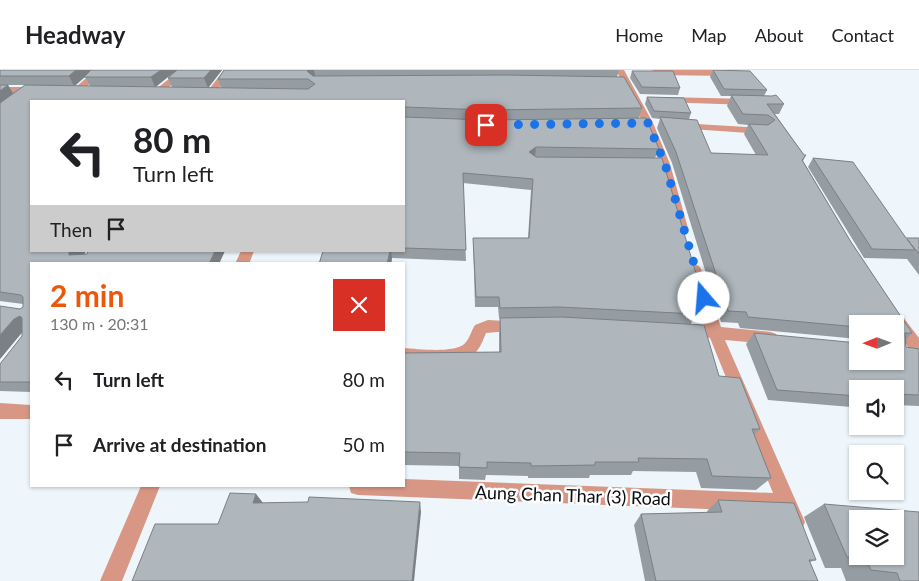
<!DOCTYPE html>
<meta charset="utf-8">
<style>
body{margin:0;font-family:Lato,sans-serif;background:#f2f2f2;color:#202124;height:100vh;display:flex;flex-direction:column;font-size:19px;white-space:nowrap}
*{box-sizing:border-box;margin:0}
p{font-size:16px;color:#757577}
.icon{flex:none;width:28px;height:28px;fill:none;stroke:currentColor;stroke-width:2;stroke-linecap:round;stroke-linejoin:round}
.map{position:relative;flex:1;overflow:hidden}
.panel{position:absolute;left:30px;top:192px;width:375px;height:225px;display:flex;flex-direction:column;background:#fff;border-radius:0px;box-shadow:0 1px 4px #0004}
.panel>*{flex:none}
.hud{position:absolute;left:30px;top:30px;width:375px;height:152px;border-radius:0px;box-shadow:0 1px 4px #0004;background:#fff;color:#202124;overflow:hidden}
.needle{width:32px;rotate:269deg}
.tools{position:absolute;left:849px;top:245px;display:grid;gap:10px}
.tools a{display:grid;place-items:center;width:55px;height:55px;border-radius:0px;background:#fff;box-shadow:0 1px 4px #0004;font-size:25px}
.pin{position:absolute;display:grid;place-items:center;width:42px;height:42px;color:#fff;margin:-21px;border-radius:10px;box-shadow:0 2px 8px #0006}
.me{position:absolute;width:55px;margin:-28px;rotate:342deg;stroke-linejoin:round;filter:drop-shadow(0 0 4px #0008)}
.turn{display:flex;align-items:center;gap:18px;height:105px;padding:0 20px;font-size:22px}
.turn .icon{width:65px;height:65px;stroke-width:2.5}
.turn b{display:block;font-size:35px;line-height:42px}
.then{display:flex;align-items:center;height:48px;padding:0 20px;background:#0003;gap:10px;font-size:19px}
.round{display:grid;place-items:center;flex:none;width:52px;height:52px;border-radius:0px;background:#f2f2f2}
.headline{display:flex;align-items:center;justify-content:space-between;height:85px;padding:0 20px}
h1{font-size:30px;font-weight:700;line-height:38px;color:#ea580c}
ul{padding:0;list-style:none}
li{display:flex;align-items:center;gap:15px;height:65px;padding:0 20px}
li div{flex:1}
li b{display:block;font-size:19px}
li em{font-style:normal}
header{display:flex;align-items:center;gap:30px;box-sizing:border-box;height:70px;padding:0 25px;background:#fff;border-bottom:1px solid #e0e0e0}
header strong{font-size:24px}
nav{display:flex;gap:28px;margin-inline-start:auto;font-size:18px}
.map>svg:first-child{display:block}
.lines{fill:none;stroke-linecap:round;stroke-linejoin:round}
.minor{fill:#d79784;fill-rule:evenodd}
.wall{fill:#969da2;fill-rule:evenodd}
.shaded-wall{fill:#7a8084}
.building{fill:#afb7bc;stroke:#7a8084;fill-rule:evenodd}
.route{stroke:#1a73e8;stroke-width:9;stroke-dasharray:0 16.2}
.labels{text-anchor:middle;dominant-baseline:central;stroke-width:5;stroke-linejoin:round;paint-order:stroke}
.near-street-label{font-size:18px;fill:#0b0d0f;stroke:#fff}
</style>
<header>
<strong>Headway</strong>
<nav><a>Home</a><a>Map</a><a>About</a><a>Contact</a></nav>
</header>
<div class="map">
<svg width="919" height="511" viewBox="0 0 919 511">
<rect width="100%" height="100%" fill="#eef6fb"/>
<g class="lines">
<g class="minor">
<path d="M 95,0 L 104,0 L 81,22 L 75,22 L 75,18 Z"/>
<path d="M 180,0 L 189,0 L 161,24 L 155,24 L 155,20 Z"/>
<path d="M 224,0 L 232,0 L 214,25 L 208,25 L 206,23 Z"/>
<path d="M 616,0 L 624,0 L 653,53 L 670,94 L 688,158 L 686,161 L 678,161 L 676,158 L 660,94 L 643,53 Z"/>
<path d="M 654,0 L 731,0 L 735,3 L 731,6 L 651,5 L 651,1 Z"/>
<path d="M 0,17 L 38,17 L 43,20 L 38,23 L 0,23 Z"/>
<path d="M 666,27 L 748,29 L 753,32 L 748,35 L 663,32 L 661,30 Z"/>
<path d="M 680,53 L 763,58 L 768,61 L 763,64 L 676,58 L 675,56 Z"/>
<path d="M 241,181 L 254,181 L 249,194 L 235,194 Z"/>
<path d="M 694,194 L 699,196 L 701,199 L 721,257 L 771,262 L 776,264 L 779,268 L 776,272 L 771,274 L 725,270 L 805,452 L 802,459 L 795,462 L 788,459 L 781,442 L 358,425 L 351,423 L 349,416 L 404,416 L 404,409 L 773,423 L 710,268 L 702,266 L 699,262 L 702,258 L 705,257 L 687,199 L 689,196 Z"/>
<path d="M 898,245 L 903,247 L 919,268 L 919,286 L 913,284 L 895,258 L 895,254 L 892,254 L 891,251 L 893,247 Z"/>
<path d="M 488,250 L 524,252 L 527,256 L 524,260 L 486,263 C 483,270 480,279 474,284 C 457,297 424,292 404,290 L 404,278 C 418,279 451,283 463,275 C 469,271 471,261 475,255 Z"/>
<path d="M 0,333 L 31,335 L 31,349 L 0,349 Z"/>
<path d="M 141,416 L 160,416 L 122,511 L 100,511 Z"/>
</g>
</g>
<g class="wall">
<path d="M 0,0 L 222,0 L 208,18 L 221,18 L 218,9 L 224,0 L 619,0 L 617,7 L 642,38 L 639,48 L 659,79 L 655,88 L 707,241 L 701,251 L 692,251 L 691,254 L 719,306 L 760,359 L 754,365 L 771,408 L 756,420 L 701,418 L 696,402 L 633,401 L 631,405 L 590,405 L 589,408 L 528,408 L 528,406 L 486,405 L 485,410 L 459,409 L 459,396 L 404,395 L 404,283 L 499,282 L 499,264 L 500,248 L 561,247 L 499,248 L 498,237 L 475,237 L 473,168 L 528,168 L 531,120 L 463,113 L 466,191 L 392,188 L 391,194 L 319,194 L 323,181 L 404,181 L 404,31 L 31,31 L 31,181 L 86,181 L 84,185 L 225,181 L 31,194 L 31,322 L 0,321 L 0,294 L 22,266 L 22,262 L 0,289 L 20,239 L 23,237 L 23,234 L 0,231 ZM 174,2 L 168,8 L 172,17 L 156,17 ZM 85,7 L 90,16 L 75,16 ZM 8,15 L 25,15 L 13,23 Z"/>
<path d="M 713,0 L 767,20 L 764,26 L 784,34 L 779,44 L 775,44 L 804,85 L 806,85 L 803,91 L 851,172 L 912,263 L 906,269 L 906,277 L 919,279 L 919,336 L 895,335 L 895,319 L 858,319 L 858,332 L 851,337 L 768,330 L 746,274 L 754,263 L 858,291 L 895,254 L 858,254 L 858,269 L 740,258 L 738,253 L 721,252 L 672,93 L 657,58 L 660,49 L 652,48 L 645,34 L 647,27 L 691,43 L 689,49 L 711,83 L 756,85 L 744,64 L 748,55 L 738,54 L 727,36 L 731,26 L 721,26 L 710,7 Z"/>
<path d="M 632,1 L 680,18 L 678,25 L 640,24 L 630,8 Z"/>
<path d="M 813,88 L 906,168 L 919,168 L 919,205 L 907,189 L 864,188 L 808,97 Z"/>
<path d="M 718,430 L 816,490 L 810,492 L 818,511 L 645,511 L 634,455 L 641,444 L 708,443 L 707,441 Z"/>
<path d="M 824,434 L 919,511 L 846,511 L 841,498 L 825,498 L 804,447 Z"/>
</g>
<g class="shaded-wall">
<path d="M 76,0 L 93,0 L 74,16 L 69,6 Z"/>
<path d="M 161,0 L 177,0 L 155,17 L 151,7 Z"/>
<path d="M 211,0 L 222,0 L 208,18 L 204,8 Z"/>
<path d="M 309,0 L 314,0 L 315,6 L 309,11 L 307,1 Z"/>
<path d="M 8,15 L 14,25 L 0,36 L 0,21 Z"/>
<path d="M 536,77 L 535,87 L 529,82 Z"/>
<path d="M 70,181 L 86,181 L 78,193 L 69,185 L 69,182 Z"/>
<path d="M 215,181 L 225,181 L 219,194 L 209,194 Z"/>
<path d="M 390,181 L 391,181 L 392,188 L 391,194 L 387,194 Z"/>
<path d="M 20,246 L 30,256 L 25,259 L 0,289 L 0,265 L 14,249 Z"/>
<path d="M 256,424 L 264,434 L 253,433 Z"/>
<path d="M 420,432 L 421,442 L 414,511 L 412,511 Z"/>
</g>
<g class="building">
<path d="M 0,0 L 76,0 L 69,6 L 0,6 Z"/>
<path d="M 91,0 L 161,0 L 151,7 L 84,7 Z"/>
<path d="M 177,0 L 211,0 L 204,8 L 168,8 Z"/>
<path d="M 224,0 L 309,0 L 307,1 L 313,6 L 505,5 L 624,7 L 642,38 L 486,40 L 404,37 L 404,31 L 31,31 L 31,181 L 70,181 L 69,182 L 69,185 L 87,184 L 88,181 L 215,181 L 209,194 L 31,194 L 31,312 L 0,312 L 0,294 L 22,266 L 22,248 L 20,246 L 14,249 L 0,265 L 0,236 L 20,239 L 23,237 L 23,227 L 21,225 L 0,222 L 0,33 L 25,15 L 308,19 L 315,14 L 308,9 L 218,9 Z"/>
<path d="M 713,0 L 750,1 L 767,20 L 724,19 Z"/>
<path d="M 632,1 L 673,1 L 680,18 L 642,17 Z"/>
<path d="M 0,15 L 8,15 L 0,21 Z"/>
<path d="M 731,25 L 772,26 L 776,25 L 784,34 L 767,34 L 804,85 L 806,85 L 802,90 L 851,172 L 912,263 L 905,263 L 906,277 L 919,279 L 919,325 L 895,324 L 895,319 L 858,319 L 858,326 L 777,320 L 754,263 L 858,273 L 858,291 L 895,291 L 895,254 L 858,254 L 858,257 L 748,247 L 746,242 L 728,241 L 676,82 L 660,47 L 697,50 L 711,83 L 768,85 L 749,54 L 768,55 L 775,50 L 768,45 L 743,44 Z"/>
<path d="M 647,27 L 684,28 L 691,43 L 654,41 Z"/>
<path d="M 404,47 L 486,50 L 646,48 L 659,79 L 536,77 L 529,82 L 536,87 L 662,88 L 707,241 L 695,240 L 696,244 L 560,237 L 500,238 L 499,227 L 476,227 L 473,168 L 529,168 L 533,109 L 463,103 L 466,180 L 404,178 Z"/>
<path d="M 813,88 L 853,92 L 906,168 L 919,168 L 919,184 L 907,169 L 915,180 L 872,179 Z"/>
<path d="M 323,181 L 390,181 L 387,194 L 319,194 Z"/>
<path d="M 562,247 L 704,255 L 719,306 L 740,308 L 760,359 L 752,359 L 771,408 L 712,406 L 707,389 L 638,388 L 639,392 L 595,392 L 595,395 L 531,396 L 531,393 L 487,392 L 487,398 L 459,397 L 460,383 L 404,382 L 404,283 L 501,282 L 500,248 Z"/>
<path d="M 230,423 L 256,424 L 253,433 L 308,432 L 309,427 L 420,432 L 412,511 L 132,511 L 155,454 L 218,454 Z"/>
<path d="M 718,430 L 794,433 L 816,490 L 809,490 L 818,511 L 656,511 L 641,444 L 722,442 Z"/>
<path d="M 824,434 L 919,442 L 919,511 L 900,511 L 897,503 L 871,500 L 865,487 L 847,487 ZM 858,449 L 895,449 L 895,486 L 858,486 Z"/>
</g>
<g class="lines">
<path class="route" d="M 486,55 L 648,53 L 665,94 L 704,228"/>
</g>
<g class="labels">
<g class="near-street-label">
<text transform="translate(573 425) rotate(2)">Aung Chan Thar (3) Road</text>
</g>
</g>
</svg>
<div class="tools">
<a><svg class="needle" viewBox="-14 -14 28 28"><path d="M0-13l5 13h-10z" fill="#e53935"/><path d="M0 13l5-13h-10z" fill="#757577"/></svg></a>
<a><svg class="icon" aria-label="sound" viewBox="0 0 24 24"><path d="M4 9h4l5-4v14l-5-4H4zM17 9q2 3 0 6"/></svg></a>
<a><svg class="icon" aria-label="search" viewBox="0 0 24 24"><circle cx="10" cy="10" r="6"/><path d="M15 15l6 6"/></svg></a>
<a><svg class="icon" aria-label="layers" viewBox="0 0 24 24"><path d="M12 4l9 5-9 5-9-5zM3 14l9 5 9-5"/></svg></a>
</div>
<div class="pin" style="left:486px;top:55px;background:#d93025"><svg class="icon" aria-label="arrive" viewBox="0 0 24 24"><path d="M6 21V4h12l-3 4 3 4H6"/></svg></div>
<svg class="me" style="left:704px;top:228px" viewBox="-20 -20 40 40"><circle r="19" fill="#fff"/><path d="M0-13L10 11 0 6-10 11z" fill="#1a73e8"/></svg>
<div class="hud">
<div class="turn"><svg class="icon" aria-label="left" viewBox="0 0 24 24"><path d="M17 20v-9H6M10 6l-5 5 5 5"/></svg><div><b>80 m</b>Turn left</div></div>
<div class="then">Then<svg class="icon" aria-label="arrive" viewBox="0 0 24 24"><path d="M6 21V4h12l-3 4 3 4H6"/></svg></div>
</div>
<section class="panel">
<div class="headline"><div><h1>2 min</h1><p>130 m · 20:31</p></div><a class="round" style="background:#d93025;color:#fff"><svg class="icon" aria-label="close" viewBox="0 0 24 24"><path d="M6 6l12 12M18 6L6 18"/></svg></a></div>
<ul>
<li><svg class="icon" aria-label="left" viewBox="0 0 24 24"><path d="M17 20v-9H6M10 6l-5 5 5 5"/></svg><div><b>Turn left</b></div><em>80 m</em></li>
<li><svg class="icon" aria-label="arrive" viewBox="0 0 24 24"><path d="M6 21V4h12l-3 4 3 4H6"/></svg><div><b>Arrive at destination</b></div><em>50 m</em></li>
</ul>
</section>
</div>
